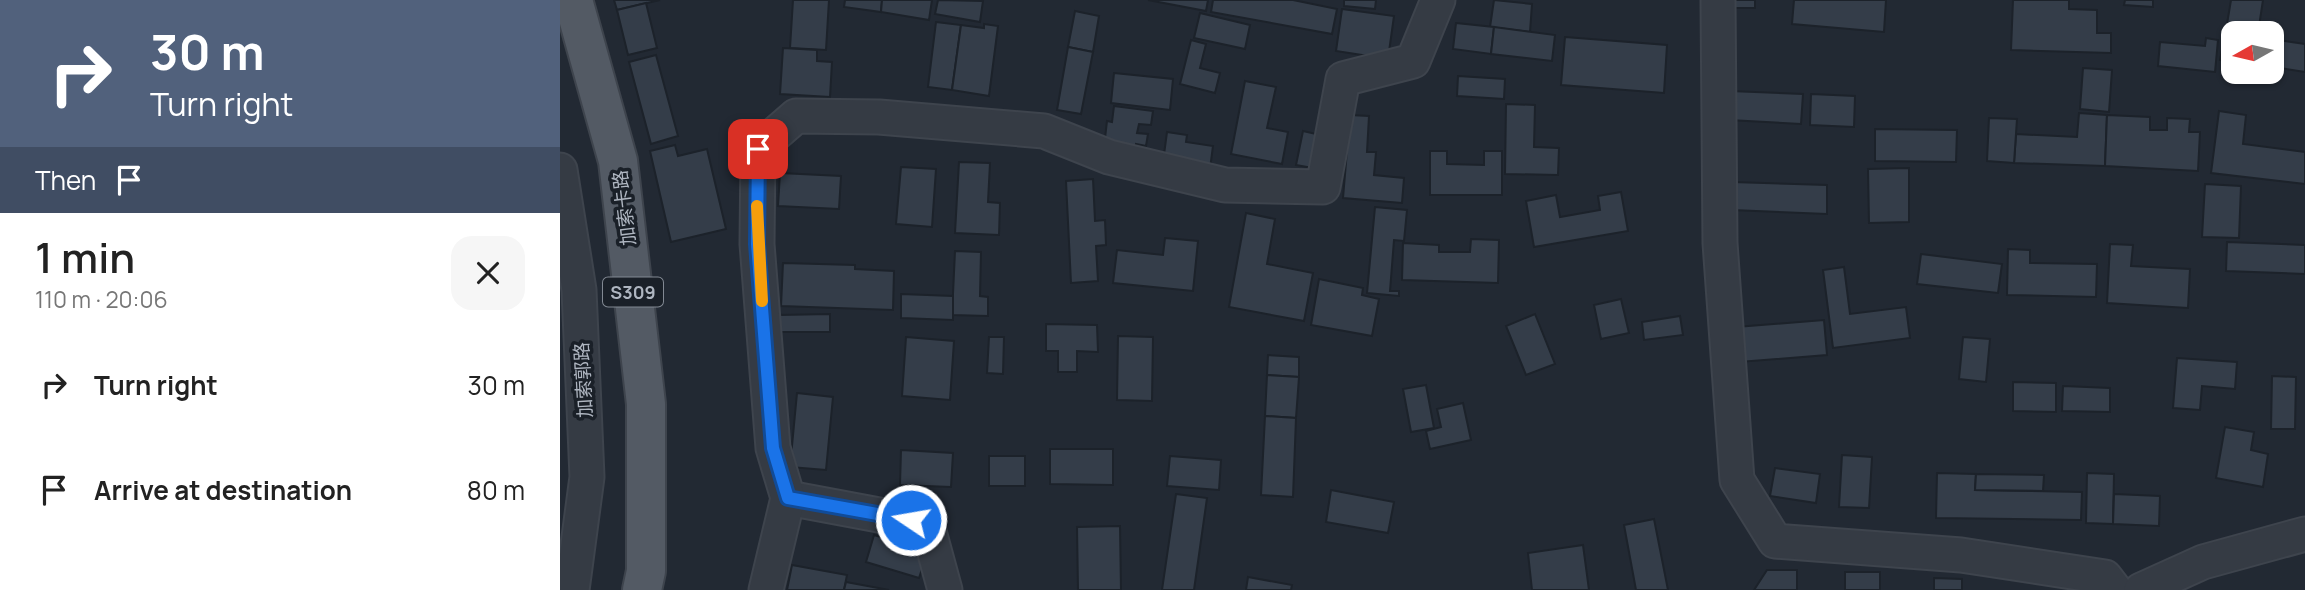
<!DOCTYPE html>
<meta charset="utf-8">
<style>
body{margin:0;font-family:Manrope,"Noto Sans SC",sans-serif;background:#f6f6f6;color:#222;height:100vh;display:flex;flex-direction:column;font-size:26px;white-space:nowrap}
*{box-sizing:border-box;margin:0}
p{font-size:23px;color:#767676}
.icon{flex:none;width:38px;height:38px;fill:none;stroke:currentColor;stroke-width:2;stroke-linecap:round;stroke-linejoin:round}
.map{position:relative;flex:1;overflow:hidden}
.sheet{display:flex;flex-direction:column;background:#fff;width:560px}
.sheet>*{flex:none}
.banner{background:#51617c;color:#fff;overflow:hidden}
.needle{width:46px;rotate:262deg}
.buttons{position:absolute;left:1661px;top:21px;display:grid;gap:14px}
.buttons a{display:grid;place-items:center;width:63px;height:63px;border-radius:14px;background:#fff;box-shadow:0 2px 5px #0004;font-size:35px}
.pin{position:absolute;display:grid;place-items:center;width:60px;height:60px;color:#fff;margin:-30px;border-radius:14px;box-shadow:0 4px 10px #0006}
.me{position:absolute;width:77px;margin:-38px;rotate:282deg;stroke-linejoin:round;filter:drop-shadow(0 0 5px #0008)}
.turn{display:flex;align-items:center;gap:24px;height:147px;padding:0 35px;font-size:32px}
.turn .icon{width:91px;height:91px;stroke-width:2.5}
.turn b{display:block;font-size:49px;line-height:60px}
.then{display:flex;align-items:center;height:66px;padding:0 35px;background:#0003;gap:14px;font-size:26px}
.round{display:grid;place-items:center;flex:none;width:74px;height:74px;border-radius:21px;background:#f6f6f6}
.summary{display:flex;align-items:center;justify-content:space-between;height:119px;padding:0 35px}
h1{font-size:42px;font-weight:600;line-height:52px}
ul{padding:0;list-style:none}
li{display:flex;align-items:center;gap:21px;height:105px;padding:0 35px}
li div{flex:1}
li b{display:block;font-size:26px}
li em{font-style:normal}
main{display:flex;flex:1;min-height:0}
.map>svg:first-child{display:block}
.building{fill:#343d49;stroke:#1c222a;stroke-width:2}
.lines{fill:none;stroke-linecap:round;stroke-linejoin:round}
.minor-casing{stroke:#3e444d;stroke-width:37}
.major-casing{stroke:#3e444d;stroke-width:42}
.minor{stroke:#353b44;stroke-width:33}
.major{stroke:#535a64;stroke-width:38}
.route-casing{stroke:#114b97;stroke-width:18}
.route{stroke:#1a73e8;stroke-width:12}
.slow{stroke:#f59e0b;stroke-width:12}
.labels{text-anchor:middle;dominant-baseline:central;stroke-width:7;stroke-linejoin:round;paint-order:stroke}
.shield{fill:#1a2028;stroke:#828993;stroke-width:2}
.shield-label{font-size:18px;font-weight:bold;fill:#afb6c1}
.street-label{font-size:19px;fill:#afb6c1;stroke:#1a2028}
</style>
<main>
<section class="sheet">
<div class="banner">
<div class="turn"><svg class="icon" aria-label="right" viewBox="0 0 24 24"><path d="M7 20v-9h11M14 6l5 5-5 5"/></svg><div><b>30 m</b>Turn right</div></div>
<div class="then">Then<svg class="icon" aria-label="arrive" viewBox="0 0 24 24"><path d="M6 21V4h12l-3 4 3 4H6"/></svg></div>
</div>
<div class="summary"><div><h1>1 min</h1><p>110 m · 20:06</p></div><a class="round"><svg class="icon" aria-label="close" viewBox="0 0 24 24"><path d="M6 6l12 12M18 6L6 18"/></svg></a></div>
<ul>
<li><svg class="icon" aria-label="right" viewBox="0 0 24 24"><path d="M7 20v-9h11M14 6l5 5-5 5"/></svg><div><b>Turn right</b></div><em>30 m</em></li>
<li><svg class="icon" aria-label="arrive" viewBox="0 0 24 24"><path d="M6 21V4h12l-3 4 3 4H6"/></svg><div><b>Arrive at destination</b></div><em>80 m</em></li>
</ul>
</section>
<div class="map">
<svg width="1745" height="590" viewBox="0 0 1745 590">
<rect width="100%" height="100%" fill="#222933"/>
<g class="building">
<path d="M 54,0 L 100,0 L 57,10 Z"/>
<path d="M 233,0 L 269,0 L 266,50 L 230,48 Z"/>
<path d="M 285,0 L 322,0 L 321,12 L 284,7 Z"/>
<path d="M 322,0 L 372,0 L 369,20 L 321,12 Z"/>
<path d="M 378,0 L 423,1 L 420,22 L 375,14 Z"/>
<path d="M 588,0 L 648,0 L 646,11 Z"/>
<path d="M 653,0 L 733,0 L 777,9 L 772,34 L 651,12 Z"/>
<path d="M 784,0 L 816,0 L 815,9 L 784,6 Z"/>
<path d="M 934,0 L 972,4 L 970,32 L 930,27 Z"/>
<rect x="1168" y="0" width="27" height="8"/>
<path d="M 1234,0 L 1326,0 L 1324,32 L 1232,24 Z"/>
<path d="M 1453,0 L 1509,0 L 1509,9 L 1537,10 L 1537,33 L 1551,33 L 1551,53 L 1451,50 Z"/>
<path d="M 1565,0 L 1593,0 L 1593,7 L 1564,5 Z"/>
<path d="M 1671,0 L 1703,0 L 1698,33 L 1666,30 Z"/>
<path d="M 86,3 L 97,48 L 68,55 L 57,10 Z"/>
<path d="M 782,9 L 834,16 L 828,59 L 776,51 Z"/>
<path d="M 515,11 L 539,16 L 533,52 L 508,47 Z"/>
<path d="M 640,13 L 690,25 L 685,49 L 634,38 Z"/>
<path d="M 376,22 L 401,25 L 392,90 L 368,87 Z"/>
<path d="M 896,23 L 934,27 L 931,54 L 893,49 Z"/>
<path d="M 424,24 L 438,26 L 429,96 L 392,90 L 401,25 L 424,28 Z"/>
<path d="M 934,27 L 995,35 L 992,61 L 931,54 Z"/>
<path d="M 1666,30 L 1684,33 L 1673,33 L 1673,62 L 1660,60 Z"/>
<path d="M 1005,37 L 1107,45 L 1104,93 L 1001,85 Z"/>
<path d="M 1646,38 L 1658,40 L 1655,72 L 1598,66 L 1600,42 L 1645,46 Z"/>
<path d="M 631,40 L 646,44 L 640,68 L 660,73 L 655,93 L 620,84 Z"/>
<path d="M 1718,40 L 1745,44 L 1745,72 L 1714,67 Z"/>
<path d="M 508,47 L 533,52 L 521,114 L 497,110 Z"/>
<path d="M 223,48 L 257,50 L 257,61 L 272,62 L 270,97 L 220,94 Z"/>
<path d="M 96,55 L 118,136 L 91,144 L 69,62 Z"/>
<path d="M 1523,68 L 1552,70 L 1549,112 L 1520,109 Z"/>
<path d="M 554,73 L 613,79 L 610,110 L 551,103 Z"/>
<path d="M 898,76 L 945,79 L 944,99 L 897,96 Z"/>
<path d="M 685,81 L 716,87 L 707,128 L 728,132 L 722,164 L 671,154 Z"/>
<path d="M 1170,91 L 1243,94 L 1241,124 L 1169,120 Z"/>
<path d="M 1251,94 L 1295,96 L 1294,127 L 1250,125 Z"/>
<path d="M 946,104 L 975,105 L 974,147 L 999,148 L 998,175 L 945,174 Z"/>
<path d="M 554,106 L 593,111 L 591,125 L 579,124 L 577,133 L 588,134 L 586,146 L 576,144 L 575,151 L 544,147 L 547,121 L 552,122 Z"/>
<path d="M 1659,111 L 1686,115 L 1683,144 L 1745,152 L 1745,184 L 1651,173 Z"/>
<path d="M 1519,113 L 1547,115 L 1545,166 L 1454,163 L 1456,134 L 1517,137 Z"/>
<path d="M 790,115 L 809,116 L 807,152 L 816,152 L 814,175 L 844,178 L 842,203 L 783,198 Z"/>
<path d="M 1547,115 L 1590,117 L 1590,130 L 1607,130 L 1607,118 L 1630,119 L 1629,132 L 1640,132 L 1638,171 L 1545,166 Z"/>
<path d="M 1429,118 L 1457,119 L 1454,163 L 1427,161 Z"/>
<path d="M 1315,129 L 1397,130 L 1396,162 L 1315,161 Z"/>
<path d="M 743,131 L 765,136 L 758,169 L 736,165 Z"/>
<path d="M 607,132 L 627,135 L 626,142 L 653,146 L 650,169 L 603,162 Z"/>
<path d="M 115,145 L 118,156 L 147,149 L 166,229 L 111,242 L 90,151 Z"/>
<path d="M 870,151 L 887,151 L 887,164 L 924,165 L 924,151 L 942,151 L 942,195 L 870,195 Z"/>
<path d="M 399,162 L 430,163 L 428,202 L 440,203 L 439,235 L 395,233 Z"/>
<path d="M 341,167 L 376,169 L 372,227 L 336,224 Z"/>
<path d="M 1349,168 L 1349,222 L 1309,223 L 1308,169 Z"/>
<path d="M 220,173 L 281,176 L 279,209 L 218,206 Z"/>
<path d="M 533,179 L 535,221 L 545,220 L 546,245 L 536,246 L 538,281 L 511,283 L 506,181 Z"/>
<path d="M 1172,182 L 1267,185 L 1267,214 L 1172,210 Z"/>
<path d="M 1645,184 L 1681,186 L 1679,238 L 1642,237 Z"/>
<path d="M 1061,192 L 1068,231 L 974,247 L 966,201 L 996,195 L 1000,217 L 1040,210 L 1038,196 Z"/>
<path d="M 815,207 L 847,210 L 844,241 L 834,240 L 830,291 L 839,291 L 839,296 L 807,293 Z"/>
<path d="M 686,213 L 715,219 L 707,264 L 753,273 L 744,321 L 669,307 Z"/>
<path d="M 605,238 L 638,241 L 633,291 L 553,283 L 557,250 L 603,255 Z"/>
<path d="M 911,239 L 939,240 L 938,283 L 842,280 L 843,243 L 879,245 L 879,252 L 910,252 Z"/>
<path d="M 1667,242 L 1745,245 L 1745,274 L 1666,271 Z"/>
<path d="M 1550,244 L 1573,245 L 1571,266 L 1630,269 L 1628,308 L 1547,303 Z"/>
<path d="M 1448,249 L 1470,250 L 1470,263 L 1537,264 L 1536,297 L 1447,295 Z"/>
<path d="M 395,251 L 421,252 L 420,296 L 428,297 L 428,316 L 392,315 Z"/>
<path d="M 1361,254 L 1442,264 L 1438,293 L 1357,284 Z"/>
<path d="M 223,263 L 295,265 L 295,269 L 334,271 L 333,310 L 221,306 Z"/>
<path d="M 1284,267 L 1290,314 L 1346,307 L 1350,338 L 1273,348 L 1263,270 Z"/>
<path d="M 759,279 L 803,288 L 802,295 L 819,299 L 812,336 L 751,325 Z"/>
<path d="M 341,294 L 393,296 L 393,320 L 341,318 Z"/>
<path d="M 1061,299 L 1069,333 L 1041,339 L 1034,305 Z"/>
<path d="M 270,314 L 270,332 L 219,332 L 219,315 Z"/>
<path d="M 975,314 L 995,364 L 966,375 L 946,326 Z"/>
<path d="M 1120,316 L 1123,335 L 1084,340 L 1082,322 Z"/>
<path d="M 1264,320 L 1267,355 L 1179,362 L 1176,327 Z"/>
<path d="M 486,324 L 537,325 L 538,352 L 517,351 L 517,372 L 498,372 L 498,351 L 486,351 Z"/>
<path d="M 558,336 L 593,337 L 592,401 L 557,400 Z"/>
<path d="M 346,337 L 394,341 L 390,400 L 342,396 Z"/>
<path d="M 429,337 L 444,337 L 443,374 L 427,373 Z"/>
<path d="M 1403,337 L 1430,339 L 1426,382 L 1399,379 Z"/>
<path d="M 708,355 L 739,357 L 739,377 L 707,375 Z"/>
<path d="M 1617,358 L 1677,362 L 1675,389 L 1642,386 L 1640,410 L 1613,408 Z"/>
<path d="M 707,375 L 739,377 L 736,418 L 705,416 Z"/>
<path d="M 1712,376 L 1736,377 L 1735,429 L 1711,429 Z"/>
<path d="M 1453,382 L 1496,383 L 1496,412 L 1453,411 Z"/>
<path d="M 866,385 L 874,428 L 851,432 L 843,389 Z"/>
<path d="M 1503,386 L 1550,388 L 1550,412 L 1502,411 Z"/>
<path d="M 237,393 L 273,397 L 266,470 L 230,467 Z"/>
<path d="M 903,403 L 911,440 L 870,449 L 866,431 L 881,427 L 877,409 Z"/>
<path d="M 705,416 L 736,418 L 733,497 L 701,495 Z"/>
<path d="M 1665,427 L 1694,432 L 1691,450 L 1708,454 L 1703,487 L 1656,478 Z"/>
<path d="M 490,449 L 553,449 L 553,485 L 490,484 Z"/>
<path d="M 341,450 L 393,453 L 391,487 L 340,485 Z"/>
<path d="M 1282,455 L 1312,457 L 1309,508 L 1279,507 Z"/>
<rect x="429" y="456" width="36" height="30"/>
<path d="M 610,456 L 661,460 L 659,490 L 607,486 Z"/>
<path d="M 1215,468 L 1260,474 L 1256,503 L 1210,496 Z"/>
<path d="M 1377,473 L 1416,474 L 1415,490 L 1522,492 L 1521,520 L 1376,518 Z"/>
<path d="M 1527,473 L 1554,474 L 1553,524 L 1526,523 Z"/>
<path d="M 1416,474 L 1484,475 L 1483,491 L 1415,490 Z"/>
<path d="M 771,490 L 834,502 L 828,533 L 766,522 Z"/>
<path d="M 616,494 L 647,498 L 634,590 L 602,590 Z"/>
<path d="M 1554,494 L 1600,496 L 1599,526 L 1553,524 Z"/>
<path d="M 1094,519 L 1108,590 L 1076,590 L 1064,525 Z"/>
<path d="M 560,526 L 561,590 L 518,590 L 517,527 Z"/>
<path d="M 314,535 L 368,551 L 359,578 L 306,562 Z"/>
<path d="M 1023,545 L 1029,590 L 972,590 L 968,553 Z"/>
<path d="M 232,565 L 287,575 L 284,590 L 227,590 Z"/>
<path d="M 1207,570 L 1237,570 L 1237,590 L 1194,590 Z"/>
<rect x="1285" y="572" width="35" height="18"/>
<path d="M 688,577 L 732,585 L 731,590 L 686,590 Z"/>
<path d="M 1374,578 L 1402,579 L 1402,590 L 1374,590 Z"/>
<path d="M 286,582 L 329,590 L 284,590 Z"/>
</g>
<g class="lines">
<defs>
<g id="minor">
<path d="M 1158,0 L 1160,243 L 1177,480 L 1215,541 L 1401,555 L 1545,577 L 1555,590"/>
<path d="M 0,170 L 19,290 L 27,477 L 12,590"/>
<path d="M 228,498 L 367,524 L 385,590"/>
<path d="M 206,590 L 228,498 L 213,448 L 197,244 L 198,149 L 236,116 L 319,117 L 484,131 L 549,157 L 665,185 L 763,187 L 783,79 L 853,61 L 878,0"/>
<path d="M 1581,590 L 1643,562 L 1745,534"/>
</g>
<path id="major" d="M 13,0 L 58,161 L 86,404 L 86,571 L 82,590"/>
</defs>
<use href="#minor" class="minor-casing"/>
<use href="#major" class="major-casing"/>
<use href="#minor" class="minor"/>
<use href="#major" class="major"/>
</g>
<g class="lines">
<defs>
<path id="route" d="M 198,149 L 197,244 L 213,448 L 228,498 L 351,520"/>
</defs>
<use href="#route" class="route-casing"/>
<use href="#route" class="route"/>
<path class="slow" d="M 197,206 L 202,301"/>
</g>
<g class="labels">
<rect class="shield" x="43" y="277.5" width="60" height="29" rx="5"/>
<g class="shield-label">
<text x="73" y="292">S309</text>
</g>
<g class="street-label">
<text transform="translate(64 208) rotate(-97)">加索卡路</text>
<text transform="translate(23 380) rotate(-93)">加索郭路</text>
</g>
</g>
</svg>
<div class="buttons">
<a><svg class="needle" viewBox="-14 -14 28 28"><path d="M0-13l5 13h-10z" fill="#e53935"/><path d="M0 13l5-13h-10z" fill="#767676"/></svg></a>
</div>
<div class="pin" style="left:198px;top:149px;background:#d93025"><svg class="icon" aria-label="arrive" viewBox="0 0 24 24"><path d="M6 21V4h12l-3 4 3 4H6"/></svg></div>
<svg class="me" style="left:351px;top:520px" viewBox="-20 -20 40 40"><circle r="17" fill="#1a73e8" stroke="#fff" stroke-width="3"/><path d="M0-11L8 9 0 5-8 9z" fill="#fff"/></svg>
</div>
</main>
